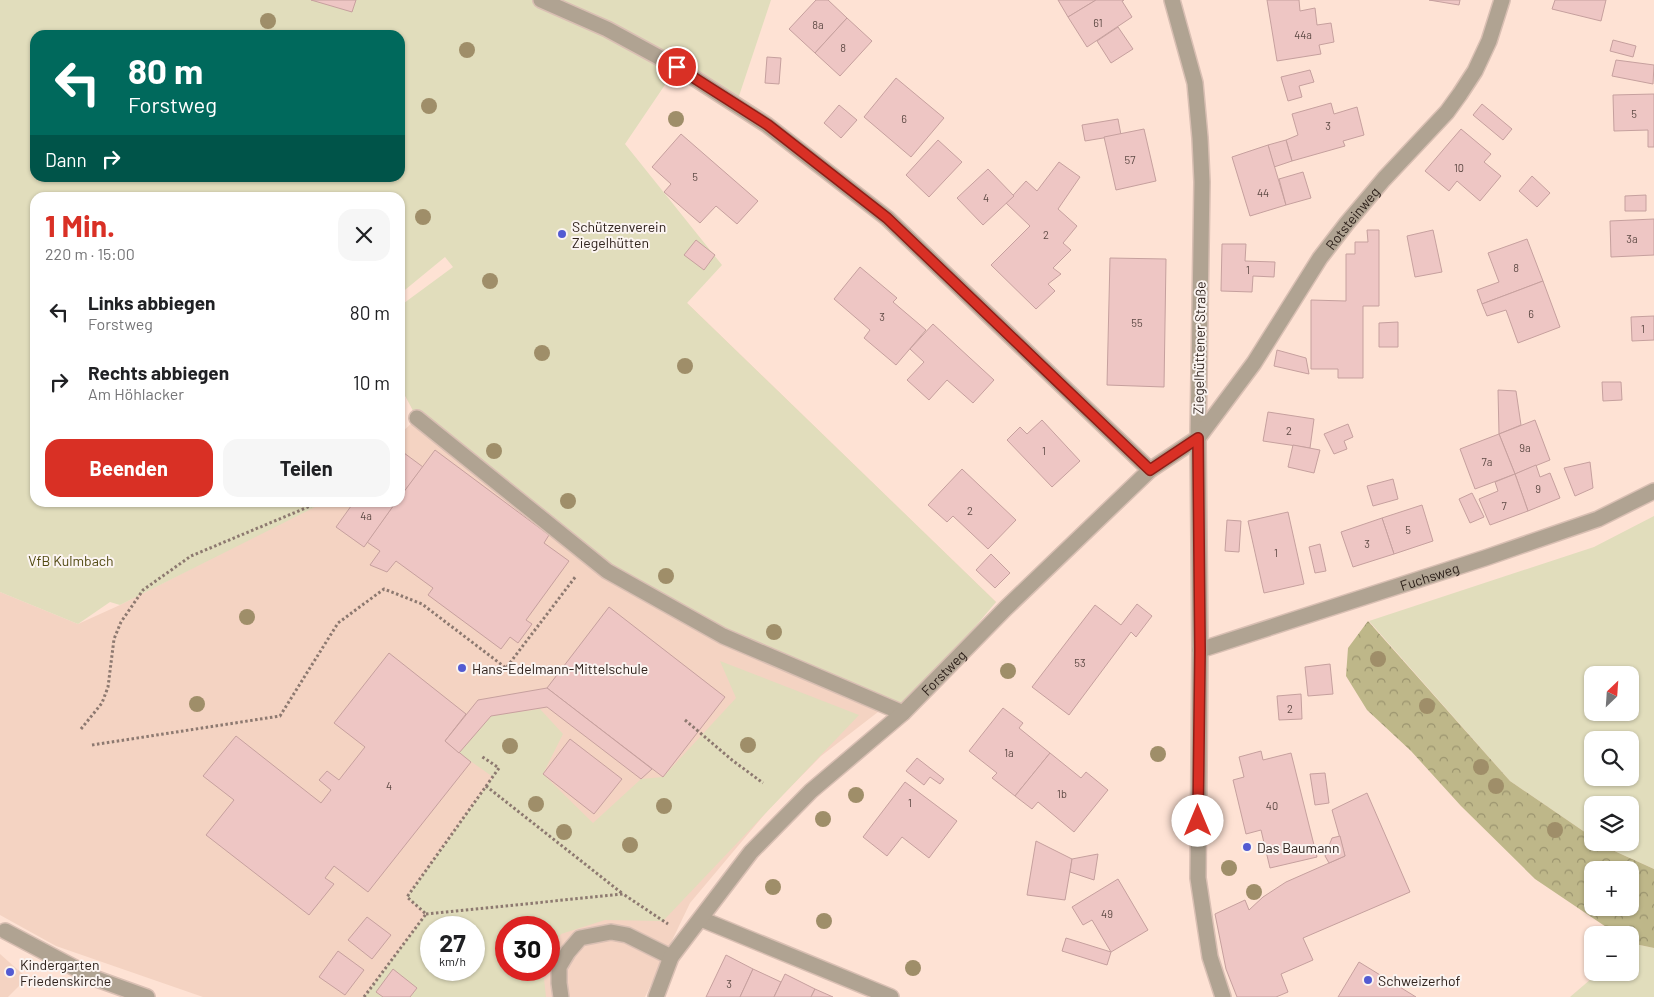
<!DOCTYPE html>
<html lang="de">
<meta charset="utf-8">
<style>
body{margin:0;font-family:Barlow,sans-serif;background:#f6f6f6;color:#202124;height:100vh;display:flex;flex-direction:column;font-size:19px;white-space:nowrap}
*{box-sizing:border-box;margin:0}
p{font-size:16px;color:#757577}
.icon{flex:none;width:28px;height:28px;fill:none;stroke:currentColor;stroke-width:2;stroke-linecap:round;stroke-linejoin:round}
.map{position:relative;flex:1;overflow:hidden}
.side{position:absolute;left:30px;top:192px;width:375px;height:315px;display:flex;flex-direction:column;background:#fff;border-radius:15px;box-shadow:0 1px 4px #0004}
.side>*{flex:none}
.guide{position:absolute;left:30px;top:30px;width:375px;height:152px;border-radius:15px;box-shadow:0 1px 4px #0004;background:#00695c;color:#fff;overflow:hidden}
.needle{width:32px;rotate:25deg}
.fabs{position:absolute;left:1584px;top:666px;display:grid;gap:10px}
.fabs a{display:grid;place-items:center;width:55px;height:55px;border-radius:10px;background:#fff;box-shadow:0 1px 4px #0004;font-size:25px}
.speed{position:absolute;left:420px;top:916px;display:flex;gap:10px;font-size:25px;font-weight:700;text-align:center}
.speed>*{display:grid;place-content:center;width:65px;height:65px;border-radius:50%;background:#fff;box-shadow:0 1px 4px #0004;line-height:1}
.speed small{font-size:12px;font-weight:400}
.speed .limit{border:8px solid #d22;background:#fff;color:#111}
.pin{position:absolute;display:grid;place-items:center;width:42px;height:42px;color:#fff;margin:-21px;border:2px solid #fff;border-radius:50%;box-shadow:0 1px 5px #0007}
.me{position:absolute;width:55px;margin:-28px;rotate:0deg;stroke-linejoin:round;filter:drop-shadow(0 0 4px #0008)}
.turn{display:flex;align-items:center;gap:18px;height:105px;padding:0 15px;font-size:22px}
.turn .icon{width:65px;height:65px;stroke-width:2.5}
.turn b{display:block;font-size:35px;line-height:42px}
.then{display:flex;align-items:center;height:48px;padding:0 15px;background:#0003;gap:10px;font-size:19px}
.round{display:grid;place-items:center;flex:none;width:52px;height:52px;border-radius:15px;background:#f6f6f6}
.headline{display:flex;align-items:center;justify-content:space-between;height:85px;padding:0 15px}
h1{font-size:30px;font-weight:700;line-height:38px;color:#d93025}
.primary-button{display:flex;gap:10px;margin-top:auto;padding:10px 15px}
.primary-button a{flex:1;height:58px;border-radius:15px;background:#d93025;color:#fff;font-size:20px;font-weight:700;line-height:58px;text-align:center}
.primary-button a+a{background:#f6f6f6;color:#202124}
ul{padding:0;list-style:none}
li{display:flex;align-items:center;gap:15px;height:70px;padding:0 15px}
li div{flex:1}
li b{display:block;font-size:19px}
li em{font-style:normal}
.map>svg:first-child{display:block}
.built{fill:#f4d3c2;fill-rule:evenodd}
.green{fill:#e1ddbc;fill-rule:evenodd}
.forest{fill:url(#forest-crowns);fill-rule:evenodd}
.building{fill:#eec6c4;stroke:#c6a09e}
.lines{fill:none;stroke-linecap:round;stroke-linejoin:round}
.lane-casing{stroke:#d9bfb3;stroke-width:18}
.street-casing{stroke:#d9bfb3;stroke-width:18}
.path{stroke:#8d7970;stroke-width:3;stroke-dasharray:2.5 2.5;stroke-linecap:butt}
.lane{stroke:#b0a392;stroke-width:15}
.street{stroke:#b0a392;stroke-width:15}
.tree{fill:#9f8e69}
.route-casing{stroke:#8d1f18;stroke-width:12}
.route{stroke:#d93025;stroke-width:9}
.poi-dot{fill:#535bd2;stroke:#fbf4f1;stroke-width:2}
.labels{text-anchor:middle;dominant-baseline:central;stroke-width:4;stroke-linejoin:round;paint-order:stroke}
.number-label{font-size:11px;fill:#5f4b46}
.street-label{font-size:14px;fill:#2f221c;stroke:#fbf4f1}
.poi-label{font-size:14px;fill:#2f221c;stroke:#fbf4f1;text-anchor:start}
.park-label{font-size:14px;fill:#524a12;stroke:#fbf4f1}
</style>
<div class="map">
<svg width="1654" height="997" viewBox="0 0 1654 997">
<defs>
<pattern id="forest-crowns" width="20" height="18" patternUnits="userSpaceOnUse" patternTransform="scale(1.25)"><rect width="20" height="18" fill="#beb789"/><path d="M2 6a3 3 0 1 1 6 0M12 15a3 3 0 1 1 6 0" fill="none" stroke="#9b946f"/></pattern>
</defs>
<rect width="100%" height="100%" fill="#fee2d4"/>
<g class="built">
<path d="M 687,303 L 996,602 L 878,712 L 821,756 L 769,809 L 690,903 L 645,997 L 203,997 L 56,946 L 0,915 L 0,592 L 78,624 L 120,605 L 320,503 L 400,502 L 400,434 L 417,418 L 400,386 L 400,306 ZM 431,928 L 474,928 L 474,970 L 431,970 ZM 506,928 L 549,928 L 549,970 L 506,970 Z"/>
<path d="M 0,954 L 27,978 L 8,997 L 0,997 Z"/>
</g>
<g class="green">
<path d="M 0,0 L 771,0 L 736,105 L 677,67 L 625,144 L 722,265 L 687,303 L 996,602 L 903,713 L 723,636 L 607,571 L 417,418 L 400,386 L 400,306 L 453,267 L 445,257 L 400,294 L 400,198 L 35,198 L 35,502 L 323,503 L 120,605 L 110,602 L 78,624 L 0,592 ZM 35,35 L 400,35 L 400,178 L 35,178 Z"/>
<path d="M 1654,516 L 1654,869 L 1610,849 L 1601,843 L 1630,842 L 1630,805 L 1592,805 L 1592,837 L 1510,781 L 1369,621 L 1594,547 ZM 1592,675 L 1630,675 L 1630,712 L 1592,712 ZM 1592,740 L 1630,740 L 1630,778 L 1592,778 Z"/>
<path d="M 720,661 L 859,715 L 663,921 L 605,920 L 561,934 L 549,956 L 549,928 L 506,928 L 506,970 L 543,970 L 546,997 L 364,997 L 426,914 L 407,897 L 493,777 L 459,753 L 491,716 L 540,709 L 563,734 L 543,774 L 593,823 L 641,779 L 663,777 L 736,698 ZM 431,928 L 474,928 L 474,970 L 431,970 Z"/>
<path d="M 1630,943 L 1654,948 L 1654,997 L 1570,997 L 1598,973 L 1630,972 Z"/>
</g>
<path class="forest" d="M 1368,621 L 1510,781 L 1592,837 L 1592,842 L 1601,843 L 1610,849 L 1654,869 L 1654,948 L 1630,943 L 1630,935 L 1618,935 L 1535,879 L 1461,806 L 1411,751 L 1367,710 L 1346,676 L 1348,648 ZM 1592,870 L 1630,870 L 1630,908 L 1592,908 Z"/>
<g class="building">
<path d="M 311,0 L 356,0 L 352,12 Z"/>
<path d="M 816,0 L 828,0 L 847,18 L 815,53 L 789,29 Z"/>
<path d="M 1058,0 L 1096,0 L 1068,17 Z"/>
<path d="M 1096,0 L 1124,0 L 1122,1 L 1132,17 L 1087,47 L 1068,17 Z"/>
<path d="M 1267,0 L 1299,0 L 1300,11 L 1315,8 L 1317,25 L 1331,23 L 1334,42 L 1319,45 L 1321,54 L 1277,61 Z"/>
<path d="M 1429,0 L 1460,0 L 1459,5 Z"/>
<path d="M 1555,0 L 1606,0 L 1601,21 L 1552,9 Z"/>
<path d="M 847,18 L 872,41 L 840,76 L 815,53 Z"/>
<path d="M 1118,27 L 1133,49 L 1111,63 L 1097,41 Z"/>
<path d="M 1613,40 L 1636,46 L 1633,57 L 1610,51 Z"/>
<path d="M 767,57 L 781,58 L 779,84 L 765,83 Z"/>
<path d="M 1616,60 L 1654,65 L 1653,84 L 1612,76 Z"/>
<path d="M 1310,70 L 1314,82 L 1299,86 L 1302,97 L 1288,101 L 1281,77 Z"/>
<path d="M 896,78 L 944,118 L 911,157 L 864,117 Z"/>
<path d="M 1654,94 L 1654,147 L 1648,147 L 1648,130 L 1614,131 L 1613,95 Z"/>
<path d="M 1331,103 L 1334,114 L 1357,107 L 1364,135 L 1343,141 L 1345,146 L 1292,161 L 1286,140 L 1298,135 L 1292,114 Z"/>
<path d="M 1482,104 L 1512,129 L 1503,140 L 1473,115 Z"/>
<path d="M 839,105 L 857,120 L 841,138 L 824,123 Z"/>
<path d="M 1118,119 L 1121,135 L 1085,141 L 1082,125 Z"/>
<path d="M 1144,129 L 1156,181 L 1116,190 L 1104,137 Z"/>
<path d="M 1461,129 L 1491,154 L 1484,162 L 1501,176 L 1480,201 L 1457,181 L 1449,191 L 1425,171 Z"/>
<path d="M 681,134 L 758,201 L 737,224 L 716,206 L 700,223 L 664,192 L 671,184 L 652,167 Z"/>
<path d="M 938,140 L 962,162 L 929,197 L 906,175 Z"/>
<path d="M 1286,140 L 1292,161 L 1274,167 L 1268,145 Z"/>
<path d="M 1268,145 L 1286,205 L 1250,216 L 1232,157 Z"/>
<path d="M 1059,162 L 1080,177 L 1058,209 L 1077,226 L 1063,243 L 1071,250 L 1053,268 L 1061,274 L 1048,284 L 1055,291 L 1036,309 L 991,265 L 1030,226 L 1006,203 L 1026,181 L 1037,191 Z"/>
<path d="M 988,169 L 1014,196 L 983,225 L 957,198 Z"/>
<path d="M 1303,172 L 1311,198 L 1286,205 L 1279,179 Z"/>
<path d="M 1532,176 L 1550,193 L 1537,207 L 1519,191 Z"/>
<path d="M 1646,195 L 1646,211 L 1625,211 L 1625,196 Z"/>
<path d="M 1654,219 L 1654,255 L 1611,257 L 1610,221 Z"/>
<path d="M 1367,230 L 1379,230 L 1379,306 L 1363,306 L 1363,378 L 1338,378 L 1338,369 L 1311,369 L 1311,300 L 1346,301 L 1346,254 L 1355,254 L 1355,242 L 1368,242 Z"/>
<path d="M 1433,230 L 1442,272 L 1415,277 L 1407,236 Z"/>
<path d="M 1527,239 L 1543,281 L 1482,304 L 1477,290 L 1499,282 L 1488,253 Z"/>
<path d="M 696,240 L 715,255 L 704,270 L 684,255 Z"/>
<path d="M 1222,244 L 1246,244 L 1245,261 L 1275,262 L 1274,277 L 1253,276 L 1252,292 L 1221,291 Z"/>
<path d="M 1110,258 L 1166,259 L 1164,387 L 1107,385 Z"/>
<path d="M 860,267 L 897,298 L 893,302 L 926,330 L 896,365 L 864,338 L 870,330 L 834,299 Z"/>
<path d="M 1543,281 L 1560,327 L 1518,343 L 1506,310 L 1487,316 L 1482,304 Z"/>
<path d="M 1654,316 L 1654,340 L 1632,341 L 1631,317 Z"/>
<path d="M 1398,322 L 1398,347 L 1379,347 L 1379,323 Z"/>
<path d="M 933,324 L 994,380 L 973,403 L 947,380 L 929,400 L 907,380 L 924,362 L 910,349 Z"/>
<path d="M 1277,350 L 1306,358 L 1309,374 L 1274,366 Z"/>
<path d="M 1602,382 L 1621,382 L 1622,400 L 1603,401 Z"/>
<path d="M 1498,390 L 1516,391 L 1521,425 L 1499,434 Z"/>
<path d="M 1268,412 L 1314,419 L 1310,448 L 1263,441 Z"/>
<path d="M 1042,420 L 1080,461 L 1052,487 L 1007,440 L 1020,427 L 1027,434 Z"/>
<path d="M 1535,420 L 1550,460 L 1515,474 L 1499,434 Z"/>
<path d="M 1348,424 L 1353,437 L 1344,441 L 1347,449 L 1334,454 L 1324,434 Z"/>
<path d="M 1499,434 L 1515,474 L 1475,489 L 1460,449 Z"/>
<path d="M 1293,445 L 1320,450 L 1314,473 L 1288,467 Z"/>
<path d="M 400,450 L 423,467 L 400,497 Z"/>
<path d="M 435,450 L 549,535 L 544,543 L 569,561 L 526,620 L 532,624 L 518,643 L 510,637 L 501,649 L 428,595 L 433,588 L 396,561 L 387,572 L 370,565 L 380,551 L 367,542 L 396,502 L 400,502 L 400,497 Z"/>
<path d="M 1590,462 L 1593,488 L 1575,496 L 1564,468 Z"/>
<path d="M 1536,465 L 1540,477 L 1550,473 L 1560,498 L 1528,511 L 1515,474 Z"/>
<path d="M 962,469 L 1016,520 L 988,549 L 953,516 L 947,522 L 928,505 Z"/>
<path d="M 1515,474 L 1528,511 L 1490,525 L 1479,499 L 1498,491 L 1495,482 Z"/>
<path d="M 1393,479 L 1398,499 L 1373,506 L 1367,486 Z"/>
<path d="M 1472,493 L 1484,517 L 1470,523 L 1459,499 Z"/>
<path d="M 354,502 L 396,502 L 364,547 L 336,527 Z"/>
<path d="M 1422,505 L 1433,541 L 1394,554 L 1382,518 Z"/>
<path d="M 1288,512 L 1304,584 L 1264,593 L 1248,521 Z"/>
<path d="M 1382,518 L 1394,554 L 1353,567 L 1341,532 Z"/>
<path d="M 1227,520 L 1241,521 L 1239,552 L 1225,551 Z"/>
<path d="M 1320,544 L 1326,571 L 1315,573 L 1309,547 Z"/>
<path d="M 991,554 L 1010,573 L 995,588 L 976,570 Z"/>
<path d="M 1137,604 L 1152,616 L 1136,637 L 1131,632 L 1069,715 L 1032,687 L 1095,605 L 1121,625 Z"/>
<path d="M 609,607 L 725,697 L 663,777 L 547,688 Z"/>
<path d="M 389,653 L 466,714 L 445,741 L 471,762 L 368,892 L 334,866 L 325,878 L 334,884 L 309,915 L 206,835 L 234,800 L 203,776 L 236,736 L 321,803 L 331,790 L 319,780 L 327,771 L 339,780 L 365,747 L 334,723 Z"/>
<path d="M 1330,664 L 1333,694 L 1308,696 L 1305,667 Z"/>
<path d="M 547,688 L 652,769 L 641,779 L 547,707 L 491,716 L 459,753 L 445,741 L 478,700 Z"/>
<path d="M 1301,694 L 1302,719 L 1279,720 L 1277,696 Z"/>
<path d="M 1003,708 L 1023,723 L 1019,728 L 1050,753 L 1015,796 L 992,778 L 997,773 L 969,751 Z"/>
<path d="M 570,739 L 622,779 L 594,814 L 543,774 Z"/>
<path d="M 1261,751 L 1263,760 L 1291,753 L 1317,857 L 1270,868 L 1261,830 L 1246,834 L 1233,780 L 1244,777 L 1239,757 Z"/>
<path d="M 1050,753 L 1081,778 L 1086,772 L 1108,790 L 1074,832 L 1038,802 L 1032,809 L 1015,796 Z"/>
<path d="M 917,758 L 944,779 L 940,784 L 930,777 L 924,785 L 906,771 Z"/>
<path d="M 1325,773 L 1329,803 L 1315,805 L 1310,774 Z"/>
<path d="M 905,782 L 957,821 L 929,858 L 902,837 L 887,856 L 863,837 Z"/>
<path d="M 1367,793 L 1410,892 L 1303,938 L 1313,960 L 1281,974 L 1288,992 L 1276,997 L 1237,997 L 1226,969 L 1215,914 L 1245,900 L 1249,910 L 1263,897 L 1286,882 L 1345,856 L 1332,810 Z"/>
<path d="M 1340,836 L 1345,856 L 1329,863 L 1325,856 L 1332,838 Z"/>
<path d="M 1036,841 L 1072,859 L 1065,900 L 1027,895 Z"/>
<path d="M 1098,854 L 1094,880 L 1070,872 L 1072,859 Z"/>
<path d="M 1118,879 L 1148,930 L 1111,952 L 1092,920 L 1083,925 L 1072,907 Z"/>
<path d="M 367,917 L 391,935 L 372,959 L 348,940 Z"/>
<path d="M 1066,938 L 1111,952 L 1107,965 L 1062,951 Z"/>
<path d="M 338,951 L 364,970 L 345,995 L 319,977 Z"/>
<path d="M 726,955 L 753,969 L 740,997 L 706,997 Z"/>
<path d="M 1359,962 L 1416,997 L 1338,997 Z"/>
<path d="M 393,969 L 417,988 L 410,997 L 383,997 L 376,992 Z"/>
<path d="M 753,969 L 781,982 L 774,997 L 740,997 Z"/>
<path d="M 785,974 L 815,989 L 811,997 L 774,997 Z"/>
<path d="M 815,989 L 833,997 L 811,997 Z"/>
</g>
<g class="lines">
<defs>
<g id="lane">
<path d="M 417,418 L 607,571 L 723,636 L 903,713"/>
<path d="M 701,919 L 891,997"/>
<path d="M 561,997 L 559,983 L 559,967 L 568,952 L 580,938 L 611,932 L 627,935 L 671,957"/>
</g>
<g id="street">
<path d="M 541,0 L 607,29 L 677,67 L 767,125 L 887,218 L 1150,470"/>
<path d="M 1172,0 L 1195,83 L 1200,138 L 1202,182 L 1198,438 L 1200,650 L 1198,878 L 1210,957 L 1223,997"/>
<path id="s1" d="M 1200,650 L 1485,558 L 1598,519 L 1654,491"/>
<path d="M 5,931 L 94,978 L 147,997"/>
<path id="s2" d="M 656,997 L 671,957 L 751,852 L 811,791 L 903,713 L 1006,608 L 1150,470 L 1198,438 L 1254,363 L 1320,258 L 1347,223 L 1384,179 L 1447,112 L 1460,94 L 1475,71 L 1489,41 L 1502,0"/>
</g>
</defs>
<use href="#lane" class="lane-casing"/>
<use href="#street" class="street-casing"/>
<g class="path">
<path d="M 685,720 L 732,760 L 763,783"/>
<path d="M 81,729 L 102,703 L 108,687 L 114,639 L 121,622 L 143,590 L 191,556 L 320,502"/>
<path d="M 92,745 L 280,716 L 338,623 L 384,589 L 422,604 L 506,668 L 576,576"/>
<path d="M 486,786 L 623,894"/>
<path d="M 426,914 L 623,894 L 668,924"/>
<path d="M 364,997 L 426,914 L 407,897 L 499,768 L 481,756"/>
</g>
<use href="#lane" class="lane"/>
<use href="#street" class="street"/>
</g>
<g class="tree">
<circle cx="268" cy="21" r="8"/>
<circle cx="467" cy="50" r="8"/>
<circle cx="429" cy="106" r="8"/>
<circle cx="676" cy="119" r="8"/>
<circle cx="423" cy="217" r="8"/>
<circle cx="490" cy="281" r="8"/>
<circle cx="542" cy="353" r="8"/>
<circle cx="685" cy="366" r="8"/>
<circle cx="494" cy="451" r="8"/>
<circle cx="568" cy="501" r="8"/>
<circle cx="666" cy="576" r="8"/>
<circle cx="247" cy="617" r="8"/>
<circle cx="774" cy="632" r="8"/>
<circle cx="1378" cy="659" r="8"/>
<circle cx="1008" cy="671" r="8"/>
<circle cx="197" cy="704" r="8"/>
<circle cx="1427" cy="706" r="8"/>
<circle cx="748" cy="745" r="8"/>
<circle cx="510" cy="746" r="8"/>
<circle cx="1158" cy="754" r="8"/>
<circle cx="1481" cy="767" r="8"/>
<circle cx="1496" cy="786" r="8"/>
<circle cx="856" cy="795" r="8"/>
<circle cx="536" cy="804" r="8"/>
<circle cx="664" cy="806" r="8"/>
<circle cx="823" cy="819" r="8"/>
<circle cx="1555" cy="830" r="8"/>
<circle cx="564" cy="832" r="8"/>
<circle cx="630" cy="845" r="8"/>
<circle cx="1229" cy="868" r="8"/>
<circle cx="773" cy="887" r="8"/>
<circle cx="1254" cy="892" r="8"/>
<circle cx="824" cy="921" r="8"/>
<circle cx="913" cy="968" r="8"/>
</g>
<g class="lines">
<defs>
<path id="route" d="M 677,67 L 768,125 L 887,218 L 1150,470 L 1198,438 L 1200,650 L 1198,821"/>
</defs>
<use href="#route" class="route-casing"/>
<use href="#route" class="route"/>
</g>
<g class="poi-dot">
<circle cx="562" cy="234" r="5"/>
<circle cx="462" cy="668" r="5"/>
<circle cx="1247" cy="847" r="5"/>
<circle cx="10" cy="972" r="5"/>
<circle cx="1368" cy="980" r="5"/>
</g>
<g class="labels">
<g class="number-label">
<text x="1098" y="22">61</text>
<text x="818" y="24">8a</text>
<text x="1303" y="34">44a</text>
<text x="843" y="47">8</text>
<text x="1634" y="113">5</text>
<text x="904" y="118">6</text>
<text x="1328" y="125">3</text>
<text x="1130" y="159">57</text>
<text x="1459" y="167">10</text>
<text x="695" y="176">5</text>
<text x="1263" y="192">44</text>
<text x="986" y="197">4</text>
<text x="1046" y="234">2</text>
<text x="1632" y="238">3a</text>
<text x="1516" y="267">8</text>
<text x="1248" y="269">1</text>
<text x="1531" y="313">6</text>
<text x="882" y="316">3</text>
<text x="1137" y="322">55</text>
<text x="1643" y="328">1</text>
<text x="1289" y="430">2</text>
<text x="1525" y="447">9a</text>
<text x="1044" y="450">1</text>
<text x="1487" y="461">7a</text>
<text x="1538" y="488">9</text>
<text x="1504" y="505">7</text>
<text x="970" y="510">2</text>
<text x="366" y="515">4a</text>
<text x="1408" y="529">5</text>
<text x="1367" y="543">3</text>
<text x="1276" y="552">1</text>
<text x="1080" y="662">53</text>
<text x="1290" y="708">2</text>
<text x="1009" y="752">1a</text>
<text x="389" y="785">4</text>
<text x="1062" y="793">1b</text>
<text x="910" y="802">1</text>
<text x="1272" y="805">40</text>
<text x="1107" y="913">49</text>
<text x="729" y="983">3</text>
</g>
<g class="street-label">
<text stroke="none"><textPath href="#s2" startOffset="1054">Rotsteinweg</textPath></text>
<text transform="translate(1199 348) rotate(-89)">Ziegelhüttener Straße</text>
<text stroke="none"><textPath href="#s1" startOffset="241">Fuchsweg</textPath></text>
<text stroke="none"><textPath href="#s2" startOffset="438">Forstweg</textPath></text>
</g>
<g class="poi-label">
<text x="572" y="226">Schützenverein<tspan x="572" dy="16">Ziegelhütten</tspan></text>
<text x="472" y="668">Hans-Edelmann-Mittelschule</text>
<text x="1257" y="847">Das Baumann</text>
<text x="20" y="964">Kindergarten<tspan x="20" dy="16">Friedenskirche</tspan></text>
<text x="1378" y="980">Schweizerhof</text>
</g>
<g class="park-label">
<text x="71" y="560">VfB Kulmbach</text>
</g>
</g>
</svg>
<div class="fabs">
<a><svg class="needle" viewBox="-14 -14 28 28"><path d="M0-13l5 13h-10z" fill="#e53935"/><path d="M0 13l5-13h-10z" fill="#757577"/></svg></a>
<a><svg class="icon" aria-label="search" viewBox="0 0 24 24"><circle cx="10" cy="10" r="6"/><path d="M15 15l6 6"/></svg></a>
<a><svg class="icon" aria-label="layers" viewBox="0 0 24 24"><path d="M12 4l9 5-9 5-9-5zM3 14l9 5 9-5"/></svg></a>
<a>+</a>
<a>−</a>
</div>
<div class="speed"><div>27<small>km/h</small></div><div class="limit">30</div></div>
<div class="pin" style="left:677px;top:67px;background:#d93025"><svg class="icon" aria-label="arrive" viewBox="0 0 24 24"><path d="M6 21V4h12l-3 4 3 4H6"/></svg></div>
<svg class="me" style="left:1198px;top:821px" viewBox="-20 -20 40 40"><circle r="19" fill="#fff"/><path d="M0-13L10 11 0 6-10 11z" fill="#d93025"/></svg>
<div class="guide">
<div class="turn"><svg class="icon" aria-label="left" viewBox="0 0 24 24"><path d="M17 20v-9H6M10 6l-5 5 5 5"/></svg><div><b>80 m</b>Forstweg</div></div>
<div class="then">Dann<svg class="icon" aria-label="right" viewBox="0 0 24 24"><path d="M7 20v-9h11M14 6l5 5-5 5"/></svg></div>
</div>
<section class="side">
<div class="headline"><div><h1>1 Min.</h1><p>220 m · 15:00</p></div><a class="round"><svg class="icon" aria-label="close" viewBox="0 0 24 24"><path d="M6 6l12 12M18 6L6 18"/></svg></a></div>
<ul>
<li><svg class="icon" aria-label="left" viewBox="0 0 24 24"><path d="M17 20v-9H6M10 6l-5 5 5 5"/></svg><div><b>Links abbiegen</b><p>Forstweg</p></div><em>80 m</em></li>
<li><svg class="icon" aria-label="right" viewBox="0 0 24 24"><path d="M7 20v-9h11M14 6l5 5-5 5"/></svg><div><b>Rechts abbiegen</b><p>Am Höhlacker</p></div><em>10 m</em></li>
</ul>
<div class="primary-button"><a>Beenden</a><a>Teilen</a></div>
</section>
</div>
